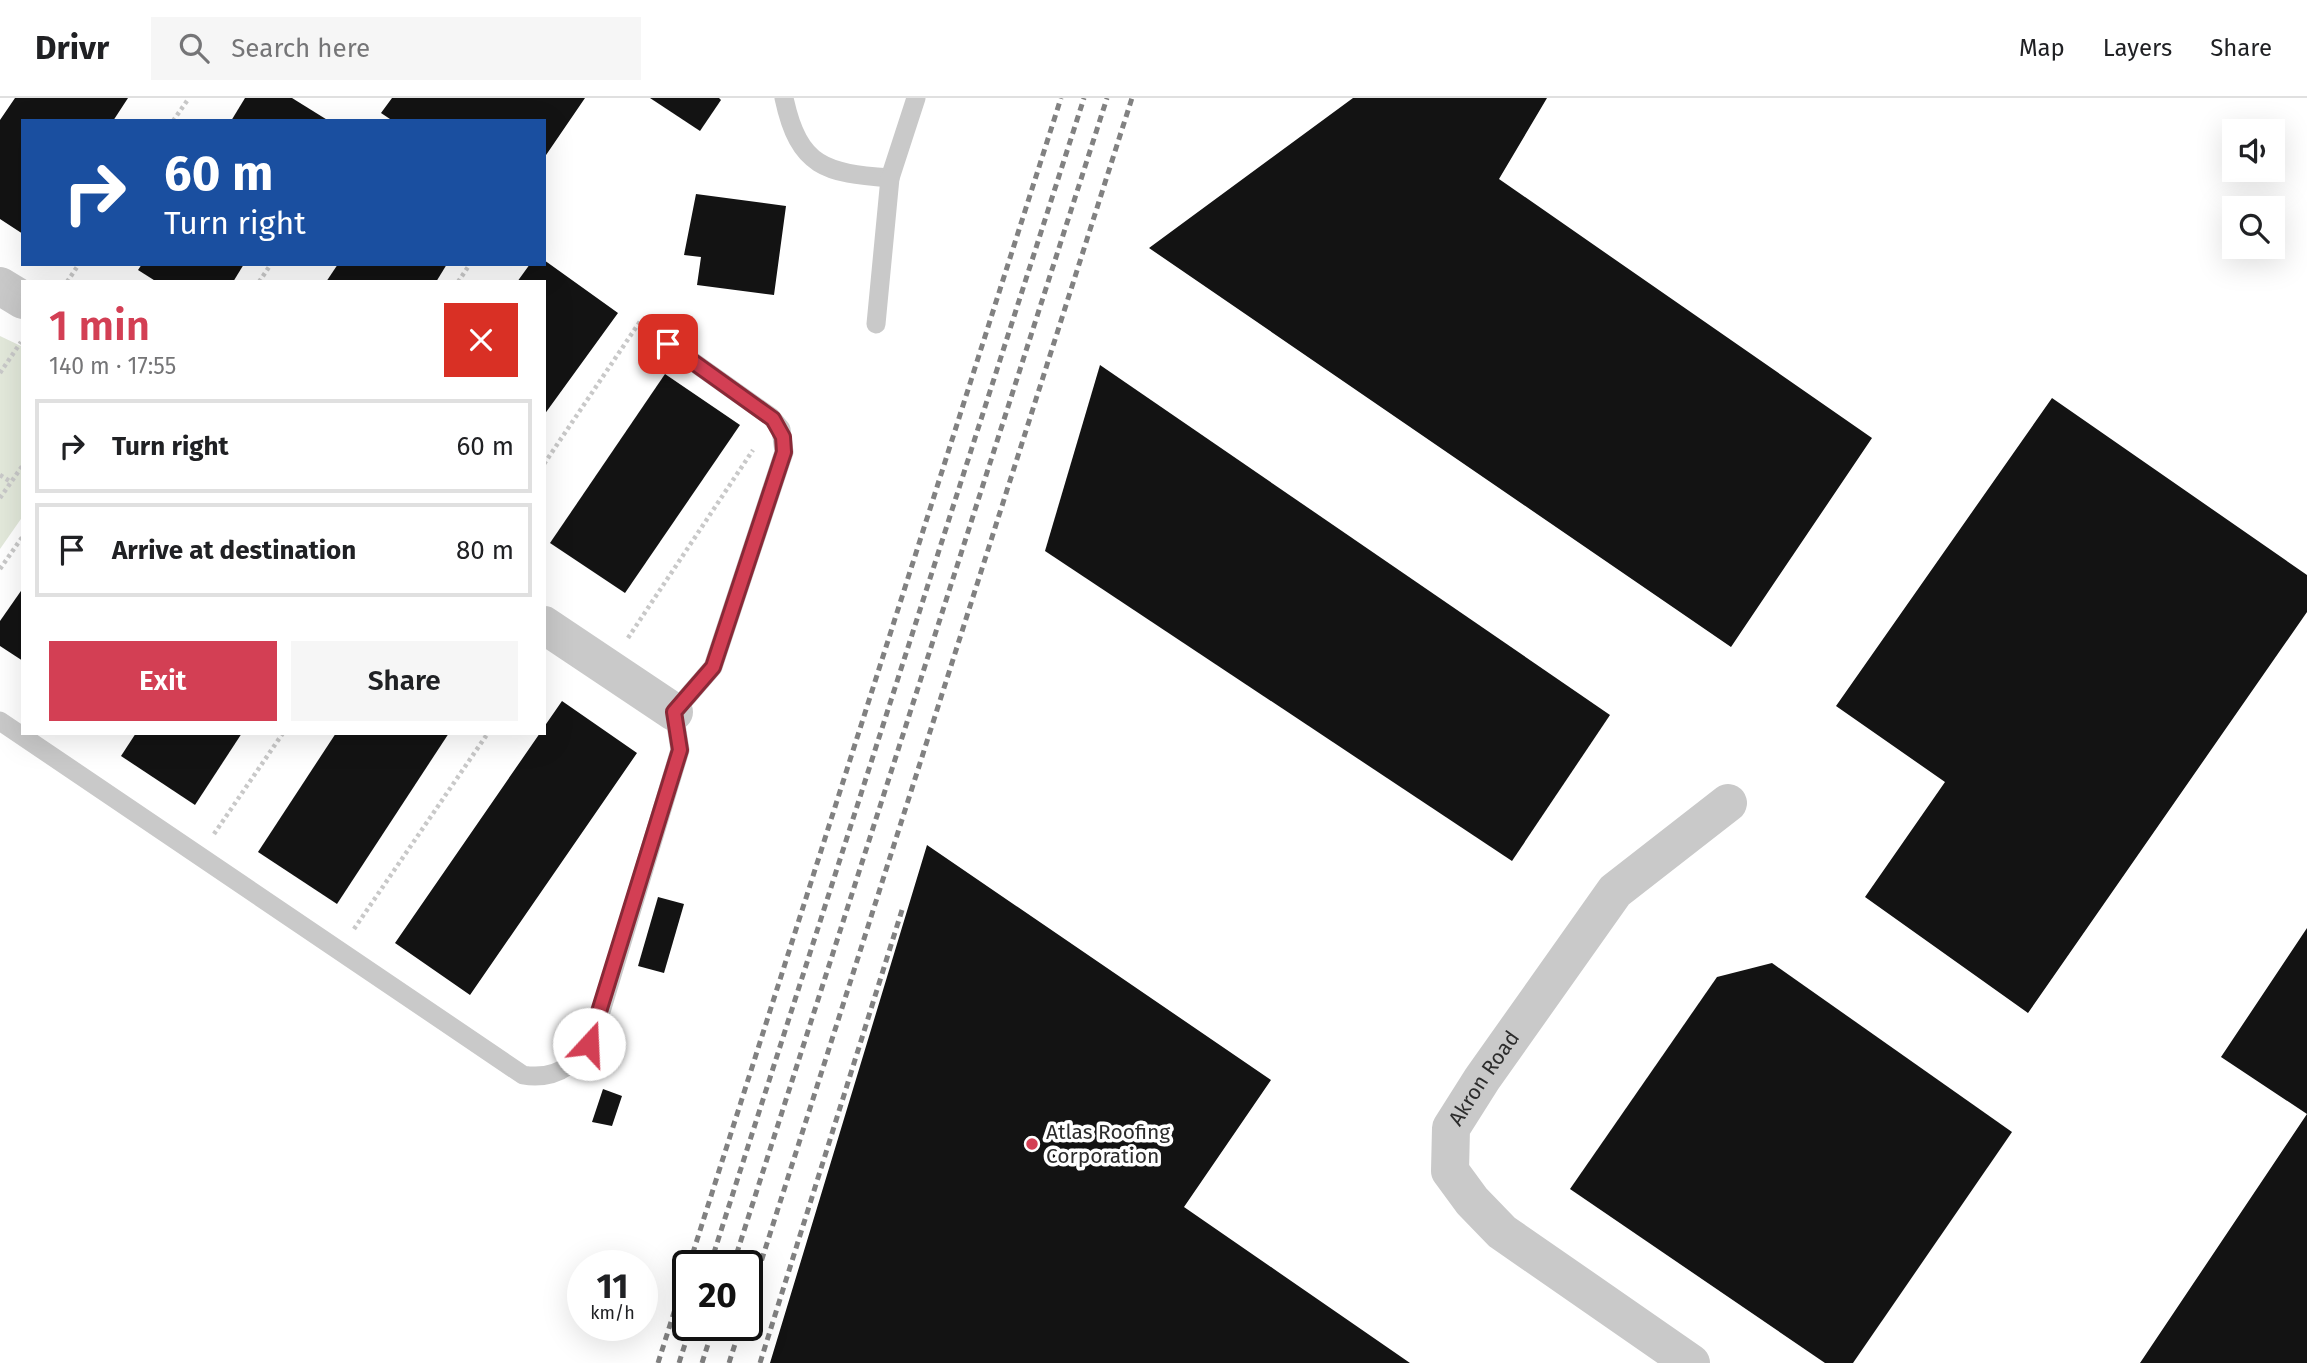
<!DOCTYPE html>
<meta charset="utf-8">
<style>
body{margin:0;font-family:"Fira Sans",sans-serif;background:#f6f6f6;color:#202124;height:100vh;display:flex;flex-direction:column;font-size:26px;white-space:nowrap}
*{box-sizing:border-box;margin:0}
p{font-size:23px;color:#757577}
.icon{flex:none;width:38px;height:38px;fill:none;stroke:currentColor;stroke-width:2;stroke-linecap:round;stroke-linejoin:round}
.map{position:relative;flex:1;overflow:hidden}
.drawer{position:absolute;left:21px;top:182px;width:525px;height:455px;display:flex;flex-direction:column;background:#fff;border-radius:0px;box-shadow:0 7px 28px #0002}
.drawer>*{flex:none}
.top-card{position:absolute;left:21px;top:21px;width:525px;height:147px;border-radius:0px;box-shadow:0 7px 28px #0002;background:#1a4fa0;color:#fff;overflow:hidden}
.fabs{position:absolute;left:2222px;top:21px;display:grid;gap:14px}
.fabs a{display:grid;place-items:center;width:63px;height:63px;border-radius:0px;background:#fff;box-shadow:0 7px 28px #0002;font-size:35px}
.speed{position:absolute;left:567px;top:1152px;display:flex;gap:14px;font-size:35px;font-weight:700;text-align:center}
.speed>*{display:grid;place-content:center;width:91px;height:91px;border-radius:50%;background:#fff;box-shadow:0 7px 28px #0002;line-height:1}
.speed small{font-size:18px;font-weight:400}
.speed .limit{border:4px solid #111;border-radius:10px;background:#fff;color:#111}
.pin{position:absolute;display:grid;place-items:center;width:60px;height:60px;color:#fff;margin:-30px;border-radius:14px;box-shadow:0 4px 10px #0006}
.me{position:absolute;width:77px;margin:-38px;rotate:20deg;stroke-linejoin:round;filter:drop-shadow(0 0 5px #0008)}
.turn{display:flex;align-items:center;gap:24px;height:147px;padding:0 28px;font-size:32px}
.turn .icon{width:91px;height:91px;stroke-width:2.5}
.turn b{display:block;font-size:49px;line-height:60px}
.round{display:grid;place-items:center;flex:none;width:74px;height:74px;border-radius:0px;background:#f6f6f6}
.headline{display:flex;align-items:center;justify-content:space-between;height:119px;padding:0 28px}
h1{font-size:42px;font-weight:600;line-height:52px;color:#d33f54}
.primary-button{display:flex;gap:14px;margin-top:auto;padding:14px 28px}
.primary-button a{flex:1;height:80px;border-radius:0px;background:#d33f54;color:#fff;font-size:28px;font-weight:600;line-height:80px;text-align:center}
.primary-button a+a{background:#f6f6f6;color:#202124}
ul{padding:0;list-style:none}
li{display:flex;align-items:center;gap:21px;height:94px;margin:0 14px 10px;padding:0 14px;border:4px solid #e0e0e0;border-radius:0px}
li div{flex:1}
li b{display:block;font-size:26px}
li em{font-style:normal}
header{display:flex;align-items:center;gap:42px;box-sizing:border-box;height:98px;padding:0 35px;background:#fff;border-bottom:2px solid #e0e0e0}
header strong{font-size:33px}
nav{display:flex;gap:38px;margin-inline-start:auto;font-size:24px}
.search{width:490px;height:63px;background:#f6f6f6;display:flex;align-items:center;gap:18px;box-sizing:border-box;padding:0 24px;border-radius:0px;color:#757577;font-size:26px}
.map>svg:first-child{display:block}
.green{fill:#e3e9db}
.building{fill:#131313}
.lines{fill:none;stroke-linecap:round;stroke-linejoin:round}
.path{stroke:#c9c9c9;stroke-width:4.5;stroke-dasharray:3.5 3.5;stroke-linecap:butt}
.service{stroke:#c9c9c9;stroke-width:19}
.minor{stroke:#c9c9c9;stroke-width:38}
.rail{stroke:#818181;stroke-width:5;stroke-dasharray:7 5;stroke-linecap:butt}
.route-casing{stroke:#892937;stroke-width:18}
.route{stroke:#d33f54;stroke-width:12}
.poi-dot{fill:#d33f54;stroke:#fff;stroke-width:2.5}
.labels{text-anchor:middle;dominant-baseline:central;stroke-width:7;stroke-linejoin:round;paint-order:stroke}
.street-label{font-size:21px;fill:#2c2c2c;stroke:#fff}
.poi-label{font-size:21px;fill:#2c2c2c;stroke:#fff;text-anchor:start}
</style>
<header>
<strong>Drivr</strong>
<div class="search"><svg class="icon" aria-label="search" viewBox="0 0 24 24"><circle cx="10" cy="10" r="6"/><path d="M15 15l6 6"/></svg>Search here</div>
<nav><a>Map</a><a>Layers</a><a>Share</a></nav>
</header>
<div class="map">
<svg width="2307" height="1265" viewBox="0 0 2307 1265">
<rect width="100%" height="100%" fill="#fff"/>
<path class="green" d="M 0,238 L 23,249 L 23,418 L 0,451 Z"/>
<g class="building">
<path d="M 15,0 L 128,0 L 113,23 L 23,23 L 23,136 L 0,121 L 0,22 Z"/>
<path d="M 245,0 L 292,0 L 329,23 L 231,23 Z"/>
<path d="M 392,0 L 585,0 L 544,60 L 544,23 L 393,23 L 381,15 Z"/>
<path d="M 650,0 L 719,0 L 721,2 L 700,33 Z"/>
<path d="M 1353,0 L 1547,0 L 1499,81 L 1872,340 L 1731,549 L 1149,150 Z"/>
<path d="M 696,96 L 786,108 L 774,197 L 697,187 L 701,159 L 684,157 Z"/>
<path d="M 544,162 L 618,215 L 544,317 L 544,184 L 517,184 L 530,166 L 544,166 Z"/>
<path d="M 142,166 L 244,166 L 233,184 L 157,184 L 138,172 Z"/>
<path d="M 338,166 L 447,166 L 436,184 L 326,184 Z"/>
<path d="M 1100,267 L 1610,617 L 1512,763 L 1045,453 Z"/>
<path d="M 665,276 L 740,327 L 625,495 L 550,445 Z"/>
<path d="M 2052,300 L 2307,477 L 2307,514 L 2028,915 L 1865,799 L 1945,684 L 1836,608 Z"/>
<path d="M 23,490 L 23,563 L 0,548 L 0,523 Z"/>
<path d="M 562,603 L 637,655 L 470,897 L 395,845 L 540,635 L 544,635 L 544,629 Z"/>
<path d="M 136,635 L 242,635 L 195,707 L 121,658 Z"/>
<path d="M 336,635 L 449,635 L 337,806 L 258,754 Z"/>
<path d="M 927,747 L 1271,982 L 1184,1109 L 1410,1265 L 770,1265 Z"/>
<path d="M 658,799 L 684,806 L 664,875 L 638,868 Z"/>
<path d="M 2307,830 L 2307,1265 L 2140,1265 L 2307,1016 L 2221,959 Z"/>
<path d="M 1772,865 L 2012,1034 L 1853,1265 L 1825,1265 L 1570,1091 L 1717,879 Z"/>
<path d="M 603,991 L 622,998 L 612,1028 L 592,1024 Z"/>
</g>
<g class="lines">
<g class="path">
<path d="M 173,23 L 189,0"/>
<path d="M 67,184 L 79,166"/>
<path d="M 259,184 L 271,166"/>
<path d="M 458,184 L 470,166"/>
<path d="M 0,275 L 21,244"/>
<path d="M 544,366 L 641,222"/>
<path d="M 0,377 L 11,384"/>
<path d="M 0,400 L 23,367"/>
<path d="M 0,471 L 23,438"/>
<path d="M 628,540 L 753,352"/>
<path d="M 214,736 L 283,635"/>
<path d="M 354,831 L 488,635"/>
</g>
<g class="service">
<path d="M 784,0 C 799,70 826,75 890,80 L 916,0"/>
<path d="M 876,226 L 890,80"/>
<path d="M 0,623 L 523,977 C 559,983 583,962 596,930 L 680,652 L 674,614 L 713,569 L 784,354 L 781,331 L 771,319 L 668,246"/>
</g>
<g class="minor">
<path d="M 0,188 L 23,202"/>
<path d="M 544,527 L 674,614"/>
<path id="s1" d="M 1691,1265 L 1502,1134 L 1472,1103 L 1450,1073 L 1451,1030 L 1482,981 L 1615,793 L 1728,705"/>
</g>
<g class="rail">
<path d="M 689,1167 L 1061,0"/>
<path d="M 710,1167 L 1084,0"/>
<path d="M 733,1167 L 1107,0"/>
<path d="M 747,1208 L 1132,0"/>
<path d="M 658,1265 L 688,1170"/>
<path d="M 679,1265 L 691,1227"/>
<path d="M 702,1265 L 714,1227"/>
<path d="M 729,1265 L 741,1227"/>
<path d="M 760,1265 L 902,812"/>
</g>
</g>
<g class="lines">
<defs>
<path id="route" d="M 589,946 L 680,652 L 674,614 L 713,569 L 784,354 L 783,339 L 773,321 L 668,246"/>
</defs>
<use href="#route" class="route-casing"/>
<use href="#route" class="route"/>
</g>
<circle class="poi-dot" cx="1032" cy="1046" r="7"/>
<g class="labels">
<g class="street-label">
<text stroke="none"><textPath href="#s1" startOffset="413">Akron Road</textPath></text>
</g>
<g class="poi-label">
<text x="1046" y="1034">Atlas Roofing<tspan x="1046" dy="24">Corporation</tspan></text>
</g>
</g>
</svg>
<div class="fabs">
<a><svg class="icon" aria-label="sound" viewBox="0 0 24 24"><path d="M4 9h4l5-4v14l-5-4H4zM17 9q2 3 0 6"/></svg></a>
<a><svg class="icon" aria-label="search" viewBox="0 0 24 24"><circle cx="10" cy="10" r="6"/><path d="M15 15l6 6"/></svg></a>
</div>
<div class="speed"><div>11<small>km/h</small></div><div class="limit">20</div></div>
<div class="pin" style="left:668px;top:246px;background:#d93025"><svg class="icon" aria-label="arrive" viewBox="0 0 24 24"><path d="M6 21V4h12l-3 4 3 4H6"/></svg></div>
<svg class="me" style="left:589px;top:946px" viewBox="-20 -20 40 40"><circle r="19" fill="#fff"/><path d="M0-13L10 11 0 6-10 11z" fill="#d33f54"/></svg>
<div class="top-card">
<div class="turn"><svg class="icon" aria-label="right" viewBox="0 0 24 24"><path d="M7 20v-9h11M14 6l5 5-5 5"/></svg><div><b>60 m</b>Turn right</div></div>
</div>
<section class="drawer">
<div class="headline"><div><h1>1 min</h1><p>140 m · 17:55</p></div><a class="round" style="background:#d93025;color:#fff"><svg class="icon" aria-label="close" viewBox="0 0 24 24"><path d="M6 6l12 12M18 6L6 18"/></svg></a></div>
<ul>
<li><svg class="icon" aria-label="right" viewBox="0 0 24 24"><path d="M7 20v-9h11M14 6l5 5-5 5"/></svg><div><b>Turn right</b></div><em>60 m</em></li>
<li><svg class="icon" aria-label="arrive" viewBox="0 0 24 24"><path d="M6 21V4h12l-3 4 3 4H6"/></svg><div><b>Arrive at destination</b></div><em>80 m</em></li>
</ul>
<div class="primary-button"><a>Exit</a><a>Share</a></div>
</section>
</div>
